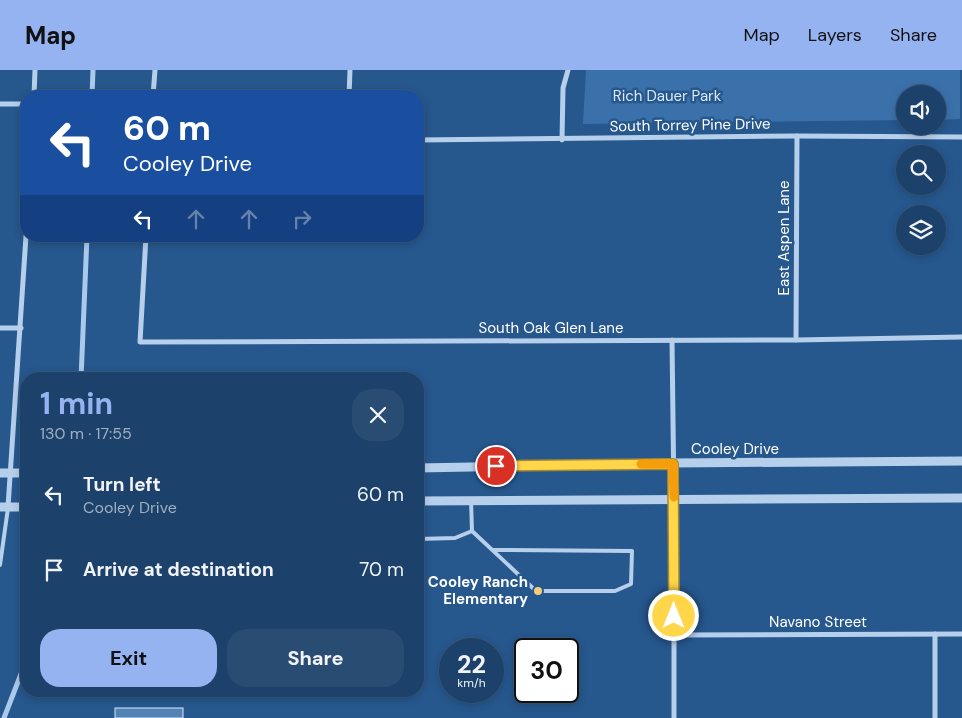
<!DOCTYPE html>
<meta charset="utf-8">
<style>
body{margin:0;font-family:"DM Sans",sans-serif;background:#294c72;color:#f1f3f6;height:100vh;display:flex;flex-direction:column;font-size:19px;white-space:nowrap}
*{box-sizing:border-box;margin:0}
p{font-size:16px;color:#a0afc1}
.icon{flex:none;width:28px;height:28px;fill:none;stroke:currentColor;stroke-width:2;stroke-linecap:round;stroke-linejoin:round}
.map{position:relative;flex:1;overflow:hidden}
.drawer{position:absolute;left:20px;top:302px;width:404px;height:325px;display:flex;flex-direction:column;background:#1c416a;border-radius:20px;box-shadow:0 2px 8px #0003,0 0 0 1px #3a5a7e}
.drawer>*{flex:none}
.hud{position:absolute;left:20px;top:20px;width:404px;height:152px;border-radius:20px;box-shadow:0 2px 8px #0003,0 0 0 1px #3a5a7e;background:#1a4fa0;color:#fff;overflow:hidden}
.tools{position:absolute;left:896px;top:15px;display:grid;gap:10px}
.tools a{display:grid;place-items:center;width:50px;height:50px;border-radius:50%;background:#1c416a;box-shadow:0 2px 8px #0003,0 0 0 1px #3a5a7e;font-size:25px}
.speed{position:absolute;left:439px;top:568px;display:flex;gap:10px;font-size:25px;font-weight:700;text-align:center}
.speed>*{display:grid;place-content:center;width:65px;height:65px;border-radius:50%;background:#1c416a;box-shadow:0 2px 8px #0003,0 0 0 1px #3a5a7e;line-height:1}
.speed small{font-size:12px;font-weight:400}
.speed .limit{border:2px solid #111;border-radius:8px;background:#fff;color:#111}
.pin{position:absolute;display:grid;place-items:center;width:42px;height:42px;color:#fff;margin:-21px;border:2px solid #fff;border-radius:50%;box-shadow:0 1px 5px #0007}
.me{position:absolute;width:55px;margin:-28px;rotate:0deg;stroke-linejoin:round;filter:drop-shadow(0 0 4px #0008)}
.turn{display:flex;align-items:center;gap:18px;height:105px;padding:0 20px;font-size:22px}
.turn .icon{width:65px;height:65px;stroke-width:2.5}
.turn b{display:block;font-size:35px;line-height:42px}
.lanes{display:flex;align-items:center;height:48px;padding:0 20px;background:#0003;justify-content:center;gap:25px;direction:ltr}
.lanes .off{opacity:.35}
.round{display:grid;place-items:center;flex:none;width:52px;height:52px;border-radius:20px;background:#294c72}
.overview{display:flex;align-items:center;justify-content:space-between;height:85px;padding:0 20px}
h1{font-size:30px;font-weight:700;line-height:38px;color:#95b2f1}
.button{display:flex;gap:10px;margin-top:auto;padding:10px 20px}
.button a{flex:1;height:58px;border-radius:20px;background:#95b2f1;color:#111;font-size:20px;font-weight:700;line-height:58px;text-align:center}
.button a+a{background:#294c72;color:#f1f3f6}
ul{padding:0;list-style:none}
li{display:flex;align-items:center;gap:15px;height:75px;padding:0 20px}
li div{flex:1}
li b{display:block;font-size:19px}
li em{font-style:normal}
header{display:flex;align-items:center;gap:30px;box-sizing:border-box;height:70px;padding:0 25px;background:#95b2f1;color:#111}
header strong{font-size:24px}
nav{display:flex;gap:28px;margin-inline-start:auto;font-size:18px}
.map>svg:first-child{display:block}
.green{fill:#3b71aa}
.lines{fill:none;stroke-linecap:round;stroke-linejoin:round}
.stream{stroke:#aacaeb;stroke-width:5}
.building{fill:#5382b5;stroke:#dae9f8}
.service{stroke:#b6cfeb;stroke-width:4}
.minor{stroke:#b6cfeb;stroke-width:5}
.tertiary{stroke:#b6cfeb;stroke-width:9}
.route-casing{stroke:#a68a30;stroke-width:12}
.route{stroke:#ffd54a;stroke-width:9}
.slow{stroke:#f59e0b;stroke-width:9}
.poi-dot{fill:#f4cc7b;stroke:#26578d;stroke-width:2}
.labels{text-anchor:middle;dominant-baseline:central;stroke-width:5;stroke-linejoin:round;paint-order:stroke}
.park-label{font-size:15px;fill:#dae9f8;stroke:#26578d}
.street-label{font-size:15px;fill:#fff;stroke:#26578d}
.poi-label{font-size:15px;font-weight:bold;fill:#fff;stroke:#26578d;text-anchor:end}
</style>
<header>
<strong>Map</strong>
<nav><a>Map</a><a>Layers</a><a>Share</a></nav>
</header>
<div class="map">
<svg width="962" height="648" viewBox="0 0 962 648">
<rect width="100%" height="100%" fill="#26578d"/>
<path class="green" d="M 586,0 L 960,0 L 960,49 L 938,50 L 938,24 L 905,24 L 905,50 L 583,54 Z"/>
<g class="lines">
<g class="stream">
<path d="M 92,26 L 93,0"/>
<path d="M 81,309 L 87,166"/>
<path d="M 4,648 L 26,591"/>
</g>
</g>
<rect class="building" x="115" y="638" width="68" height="10"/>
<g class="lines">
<g class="service">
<path d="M 471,430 L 472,461 L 536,521 L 615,521 L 631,514 L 632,481 L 493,480"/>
<path d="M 418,469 L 455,468 L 472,461"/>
<path d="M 0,495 L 8,438"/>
</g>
<g class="minor">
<path d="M 34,26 L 35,0"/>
<path d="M 153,26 L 155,0"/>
<path d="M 349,26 L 350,0"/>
<path d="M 0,34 L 26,34"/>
<path d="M 418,70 L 797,66 L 962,67"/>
<path d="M 562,70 L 563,18 L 568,0"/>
<path d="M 146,166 L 140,272 L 796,270 L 962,267"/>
<path d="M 0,258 L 21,258"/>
<path d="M 672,270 L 674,430 L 674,648"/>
<path d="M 796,270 L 797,66"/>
<path d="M 8,437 L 26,166"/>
<path d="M 935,564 L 935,648"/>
<path d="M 674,565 L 962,564"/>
</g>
<g class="tertiary">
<path d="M 418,398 L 673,393 L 962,391"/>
<path d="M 0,403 L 26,403"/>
<path d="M 418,431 L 962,428"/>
<path d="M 0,437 L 26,437"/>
</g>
</g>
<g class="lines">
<defs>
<path id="route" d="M 496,396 L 673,394 L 674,546"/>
</defs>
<use href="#route" class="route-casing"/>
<use href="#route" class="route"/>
<path class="slow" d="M 641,394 L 673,394 L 674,427"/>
</g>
<circle class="poi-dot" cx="538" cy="521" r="5"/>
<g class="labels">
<g class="park-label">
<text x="667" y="26">Rich Dauer Park</text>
</g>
<g class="street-label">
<text transform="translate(690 55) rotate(-1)">South Torrey Pine Drive</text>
<text transform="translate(784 168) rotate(-90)">East Aspen Lane</text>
<text x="551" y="258">South Oak Glen Lane</text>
<text x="735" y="379">Cooley Drive</text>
<text x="818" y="552">Navano Street</text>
</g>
<g class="poi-label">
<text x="528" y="512">Cooley Ranch<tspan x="528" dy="17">Elementary</tspan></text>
</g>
</g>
</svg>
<div class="tools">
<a><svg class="icon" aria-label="sound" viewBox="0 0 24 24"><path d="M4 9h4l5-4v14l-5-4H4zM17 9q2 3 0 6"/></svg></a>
<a><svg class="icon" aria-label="search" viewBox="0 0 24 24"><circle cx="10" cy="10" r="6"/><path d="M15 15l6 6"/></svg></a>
<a><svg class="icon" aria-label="layers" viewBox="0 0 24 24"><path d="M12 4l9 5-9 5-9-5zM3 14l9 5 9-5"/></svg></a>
</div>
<div class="speed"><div>22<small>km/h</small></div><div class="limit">30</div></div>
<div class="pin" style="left:496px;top:396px;background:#d93025"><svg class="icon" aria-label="arrive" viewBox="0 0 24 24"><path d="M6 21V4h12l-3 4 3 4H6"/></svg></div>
<svg class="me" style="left:674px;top:546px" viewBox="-20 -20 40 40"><circle r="17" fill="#ffd54a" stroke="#fff" stroke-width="3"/><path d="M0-11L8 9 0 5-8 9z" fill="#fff"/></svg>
<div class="hud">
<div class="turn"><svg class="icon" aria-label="left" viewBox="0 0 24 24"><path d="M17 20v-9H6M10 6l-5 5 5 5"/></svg><div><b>60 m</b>Cooley Drive</div></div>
<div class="lanes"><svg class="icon" aria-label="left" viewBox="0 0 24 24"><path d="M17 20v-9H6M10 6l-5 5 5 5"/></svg><svg class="icon off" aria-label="ahead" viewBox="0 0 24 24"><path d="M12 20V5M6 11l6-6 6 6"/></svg><svg class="icon off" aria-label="ahead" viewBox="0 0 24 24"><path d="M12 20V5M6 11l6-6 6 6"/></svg><svg class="icon off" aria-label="right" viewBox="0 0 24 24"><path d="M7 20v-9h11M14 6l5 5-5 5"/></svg></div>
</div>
<section class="drawer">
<div class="overview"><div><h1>1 min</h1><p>130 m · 17:55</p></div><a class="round"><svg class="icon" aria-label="close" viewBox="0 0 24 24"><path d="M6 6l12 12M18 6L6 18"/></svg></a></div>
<ul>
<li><svg class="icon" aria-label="left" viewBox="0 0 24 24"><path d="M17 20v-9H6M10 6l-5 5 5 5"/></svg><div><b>Turn left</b><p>Cooley Drive</p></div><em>60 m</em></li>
<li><svg class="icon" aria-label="arrive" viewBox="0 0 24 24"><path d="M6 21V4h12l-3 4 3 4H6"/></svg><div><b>Arrive at destination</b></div><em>70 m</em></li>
</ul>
<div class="button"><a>Exit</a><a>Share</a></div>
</section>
</div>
